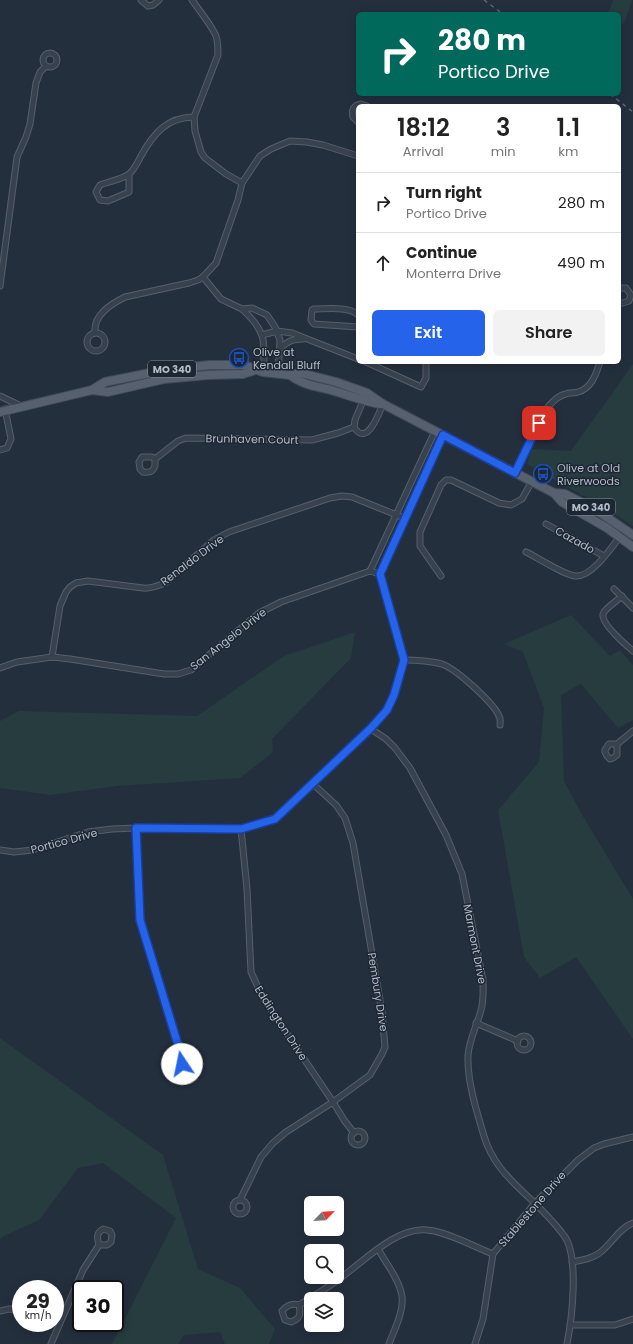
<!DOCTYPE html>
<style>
body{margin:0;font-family:Poppins,sans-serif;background:#f2f2f2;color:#222;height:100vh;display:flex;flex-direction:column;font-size:15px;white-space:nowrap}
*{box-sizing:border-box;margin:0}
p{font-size:13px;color:#767676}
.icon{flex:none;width:22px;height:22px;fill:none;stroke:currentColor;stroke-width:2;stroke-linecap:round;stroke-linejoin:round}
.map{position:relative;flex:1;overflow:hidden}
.details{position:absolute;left:356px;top:104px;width:265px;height:260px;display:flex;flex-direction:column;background:#fff;border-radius:6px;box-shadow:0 2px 10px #0003}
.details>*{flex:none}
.hud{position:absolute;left:356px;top:12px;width:265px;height:84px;border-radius:6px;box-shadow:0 2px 10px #0003;background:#00695c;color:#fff;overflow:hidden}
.needle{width:26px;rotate:65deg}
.controls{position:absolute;left:304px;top:1196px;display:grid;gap:8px}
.controls a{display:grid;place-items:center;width:40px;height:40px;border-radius:6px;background:#fff;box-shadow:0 2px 10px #0003;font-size:20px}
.speed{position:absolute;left:12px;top:1280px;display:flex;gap:8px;font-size:20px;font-weight:700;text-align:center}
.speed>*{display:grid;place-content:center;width:52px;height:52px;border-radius:50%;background:#fff;box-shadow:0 2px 10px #0003;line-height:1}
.speed small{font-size:10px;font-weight:400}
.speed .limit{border:2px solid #111;border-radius:6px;background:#fff;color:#111}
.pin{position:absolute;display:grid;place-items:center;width:34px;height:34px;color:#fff;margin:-17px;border-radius:8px;box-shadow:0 2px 6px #0006}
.me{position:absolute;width:44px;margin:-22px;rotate:349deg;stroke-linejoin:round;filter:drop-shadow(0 0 3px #0008)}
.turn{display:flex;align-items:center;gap:14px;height:84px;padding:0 16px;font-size:18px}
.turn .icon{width:52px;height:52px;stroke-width:2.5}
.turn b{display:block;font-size:28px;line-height:34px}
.eta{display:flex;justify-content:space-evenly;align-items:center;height:68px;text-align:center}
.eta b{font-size:24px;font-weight:600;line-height:28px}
.action{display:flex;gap:8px;margin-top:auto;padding:8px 16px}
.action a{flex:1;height:46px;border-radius:6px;background:#2563eb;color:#fff;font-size:16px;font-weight:600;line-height:46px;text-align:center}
.action a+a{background:#f2f2f2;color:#222}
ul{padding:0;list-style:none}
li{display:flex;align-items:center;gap:12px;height:60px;padding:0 16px;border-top:1px solid #e0e0e0}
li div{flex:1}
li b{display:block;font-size:15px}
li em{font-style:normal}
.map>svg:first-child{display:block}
.green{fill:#263c3f}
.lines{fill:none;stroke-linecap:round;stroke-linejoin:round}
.minor-casing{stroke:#565f6c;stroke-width:7}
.primary-casing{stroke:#414a57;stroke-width:10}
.minor{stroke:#38414e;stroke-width:5}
.primary{stroke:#56606e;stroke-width:8}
.rail{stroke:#5a6575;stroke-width:1.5;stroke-dasharray:4 4;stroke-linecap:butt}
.route-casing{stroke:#184099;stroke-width:10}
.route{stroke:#2563eb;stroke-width:7}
.labels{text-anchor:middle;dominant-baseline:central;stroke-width:3;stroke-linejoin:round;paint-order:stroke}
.shield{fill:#1d2633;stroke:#878f9c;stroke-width:1}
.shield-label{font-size:10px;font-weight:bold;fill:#b4bcc9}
.poi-label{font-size:11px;fill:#b4bcc9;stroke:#1d2633;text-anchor:start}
.street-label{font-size:11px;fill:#b4bcc9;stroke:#1d2633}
</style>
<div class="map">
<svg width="633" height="1344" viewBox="0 0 633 1344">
<rect width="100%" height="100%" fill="#242f3e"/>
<g class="green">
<path d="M 613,0 L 632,0 L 624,24 L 619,23 L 619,14 L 608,14 Z"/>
<path d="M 633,364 L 633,526 L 612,512 L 527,464 L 532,449 L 571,451 Z"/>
<path d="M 571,615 L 610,656 L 620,650 L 633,665 L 633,720 L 618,728 L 581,684 L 561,695 L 564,781 L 581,813 L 633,899 L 633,1039 L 576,957 L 540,978 L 524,957 L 498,810 L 539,762 L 544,708 L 523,652 L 504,644 Z"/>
<path d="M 355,632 L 351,658 L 272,739 L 273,752 L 240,778 L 117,786 L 50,795 L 0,788 L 0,721 L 19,711 L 197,716 L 284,656 Z"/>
<path d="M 0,1038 L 163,1155 L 198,1269 L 240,1288 L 275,1329 L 269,1344 L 225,1344 L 220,1332 L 184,1335 L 178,1344 L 112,1344 L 176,1218 L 103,1163 L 78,1168 L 39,1220 L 4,1236 L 0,1239 Z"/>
</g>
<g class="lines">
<defs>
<g id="minor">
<path d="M 141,0 L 148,6 L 153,5 L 159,0"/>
<path d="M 192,0 C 199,10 212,26 216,36 C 218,42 218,49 218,55 L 194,117 L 195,131 L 201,152 L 205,158 L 226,174 L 242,183"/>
<circle cx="50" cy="60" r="7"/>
<path d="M 358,122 L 353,117 C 351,110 354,105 361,104 L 367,106"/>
<path d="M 129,174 L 129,192 L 108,201 L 100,200 L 96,192 L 100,185 C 108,182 123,179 129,174 C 134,170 138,162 141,156 C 153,134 167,117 194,117"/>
<path d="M 203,277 L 221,299 L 242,309"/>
<path d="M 0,286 L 17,157 L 26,137 L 30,124 L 36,83 L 40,72 L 46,66"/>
<path d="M 619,289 L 622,288 L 626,288 L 631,295 L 629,301 L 619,304"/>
<path d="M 358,315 C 350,306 326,309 314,309 L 312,310 L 311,320 L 314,324 L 358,327"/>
<circle cx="96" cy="342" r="9"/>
<path d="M 95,333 C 93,315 111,304 125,297 L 189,283 L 198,280 L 203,277 L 216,263 L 238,200 L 242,183 L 260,156 L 271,149 L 290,141 L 307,142 L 323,145 L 358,156"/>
<path d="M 262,335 L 277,331 L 292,333 L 358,359"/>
<path d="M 280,349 C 287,341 293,339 303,339"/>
<path d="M 366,362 L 421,387 L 426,378 L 426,362"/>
<path d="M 263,372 C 266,341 265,330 242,309 L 252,308 L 267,315 L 275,327 L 280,340 L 278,374"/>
<path d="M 0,396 L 21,406"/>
<path d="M 363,401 L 355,420 L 354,427 C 367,448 379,413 383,404"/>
<path d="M 0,450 L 7,448 L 11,439 L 5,409"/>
<path d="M 155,459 L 155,466 C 153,472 149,473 143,472 L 140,469 L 139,462 L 142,457 L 152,457 L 155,459 L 178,441 L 186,438 L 312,440 L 338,433 L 354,427"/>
<path d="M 515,473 L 548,407 C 554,400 559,395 569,393 C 572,393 576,393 578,392 C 592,388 596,374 600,362"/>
<path d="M 546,524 L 604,556"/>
<path d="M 526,552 C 537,557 565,576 576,576 C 592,577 612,547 621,535"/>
<path d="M 370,571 L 435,431"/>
<path d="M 441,576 L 420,546 L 420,532 L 441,485 L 446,480 L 451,480 L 499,503 L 511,505 L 522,499 L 532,481"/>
<path d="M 614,589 L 633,608"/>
<path d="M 622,596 C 617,601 605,608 603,614 C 601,624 626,645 633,651"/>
<path d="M 52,657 L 60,606 L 66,592 L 70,587 L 76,583 L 88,581 L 143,588 C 151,589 157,586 165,583 L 214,540 L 229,532 L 330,498 L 342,496 L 352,497 L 404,518"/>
<path d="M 404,660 C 416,660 430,661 442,664 C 456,669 493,702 499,716 C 501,719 500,723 500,725"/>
<path d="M 0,668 L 17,662 L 52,657 L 70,659 L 164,674 L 178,674 L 191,670 L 259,613 L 281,602 L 370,571 L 380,574"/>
<path d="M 371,729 L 386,739 L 395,748 L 410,768 L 446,835 L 462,874 L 483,980 C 483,990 484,1000 481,1010 C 477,1026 469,1039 468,1056 C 467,1081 477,1113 484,1136 C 491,1160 506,1176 523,1192 C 536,1204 555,1223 565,1237 C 579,1258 572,1319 567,1344"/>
<path d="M 617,744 L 617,755 L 613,758 L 610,759 L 607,756 L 605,752 L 605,750 L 609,744 L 617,744 L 633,731"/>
<path d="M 136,828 L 139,920 L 179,1048 L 182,1064 L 189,1064 L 194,1070 L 194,1078 L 189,1081 L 182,1081 L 177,1076 L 177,1070 L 182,1064"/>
<path d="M 241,829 L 247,889 L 251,972 L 263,998 L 333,1102 L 344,1120 L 354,1133"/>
<path d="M 0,850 L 14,852 L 33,850 L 88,832 L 112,829 L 136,828 L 241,829 L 275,819 L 371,729 L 387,710 L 394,695 L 404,660 L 380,574 L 443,435"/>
<path d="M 476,1023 L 518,1041"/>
<circle cx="524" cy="1043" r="7"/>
<circle cx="358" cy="1138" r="7"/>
<path d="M 240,1200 L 261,1157 L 273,1143 L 286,1132 L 333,1102 L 370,1075 L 382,1054 L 385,1047 L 382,1012 L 353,843 L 345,818 L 336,805 L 313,784"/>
<circle cx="240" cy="1207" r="7"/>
<path d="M 378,1249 C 386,1263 399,1279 402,1296 C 404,1312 394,1330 389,1344"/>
<path d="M 572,1262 C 583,1260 596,1258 604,1249 C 613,1241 621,1227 633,1223"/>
<path d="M 299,1305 C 292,1303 287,1305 282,1311 L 285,1320 L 291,1322 C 300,1319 301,1314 299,1305 C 314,1296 329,1287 343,1276 C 365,1260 397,1227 427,1230 C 445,1231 475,1247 493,1254"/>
<path d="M 0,1311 L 9,1309 L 21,1311"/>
<path d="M 570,1325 L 615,1325 L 633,1319"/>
<path d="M 51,1344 L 83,1270 L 99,1245 C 97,1238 96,1233 103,1229 L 110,1231 L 112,1235 L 111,1242 L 107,1245 L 99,1245"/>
<path d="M 475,1344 L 483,1319 L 493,1254 L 535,1203 L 578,1160 L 594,1148 L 604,1144 L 633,1137"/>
</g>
<g id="primary">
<path d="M 290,375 C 303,385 315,386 331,390 C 348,395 363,401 380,404"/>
<path d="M 92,390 L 105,382 L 165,370 L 209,365 L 244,365 L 263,372 L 290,375 L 301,373 L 336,382 L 367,393 L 383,404 L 554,493 L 562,502 L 607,528 L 633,547"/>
<path d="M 0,412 L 92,390 L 108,392 L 164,379 L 208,375 L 243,374 L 255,370"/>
<path d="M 554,493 L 565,494 L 596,510 L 633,535"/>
</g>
</defs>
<use href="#minor" class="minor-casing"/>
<use href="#primary" class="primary-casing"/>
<use href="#minor" class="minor"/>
<use href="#primary" class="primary"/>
<g class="rail">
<path d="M 484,0 L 503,14"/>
<path d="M 610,94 L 633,112"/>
</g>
</g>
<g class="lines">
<defs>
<path id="route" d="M 182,1064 L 179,1048 L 140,920 L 136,828 L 241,829 L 275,819 L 371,728 L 387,710 L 394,695 L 404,660 L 380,574 L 443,435 L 515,473 L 539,423"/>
</defs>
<use href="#route" class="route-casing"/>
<use href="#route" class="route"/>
</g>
<defs>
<symbol id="bus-ring" viewBox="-11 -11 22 22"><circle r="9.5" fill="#1d2633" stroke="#1a4fb4" stroke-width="1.5"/><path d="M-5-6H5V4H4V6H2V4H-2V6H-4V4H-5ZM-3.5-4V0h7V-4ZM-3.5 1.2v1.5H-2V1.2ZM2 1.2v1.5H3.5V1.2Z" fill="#1a4fb4"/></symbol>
</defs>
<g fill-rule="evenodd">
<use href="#bus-ring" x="228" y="347" width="22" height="22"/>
<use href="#bus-ring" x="532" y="463" width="22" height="22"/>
</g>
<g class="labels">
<g class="shield">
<rect x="148" y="361" width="48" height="16" rx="3"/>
<rect x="567" y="499" width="48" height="16" rx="3"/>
</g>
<g class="shield-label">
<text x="172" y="369">MO 340</text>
<text x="591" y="507">MO 340</text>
</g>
<g class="poi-label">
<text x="253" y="352">Olive at<tspan x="253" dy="13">Kendall Bluff</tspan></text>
<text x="557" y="468">Olive at Old<tspan x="557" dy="13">Riverwoods</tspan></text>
</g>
<g class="street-label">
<text transform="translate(252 439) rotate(1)">Brunhaven Court</text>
<text transform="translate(575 540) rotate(29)">Cazado</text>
<text transform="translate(192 560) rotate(-37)">Renaldo Drive</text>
<text transform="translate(228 639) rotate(-38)">San Angelo Drive</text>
<text transform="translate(64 841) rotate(-15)">Portico Drive</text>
<text transform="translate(475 944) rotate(79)">Marmont Drive</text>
<text transform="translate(378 992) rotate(81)">Pembury Drive</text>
<text transform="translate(281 1023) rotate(57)">Eddington Drive</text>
<text transform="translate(532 1209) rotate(-49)">Stablestone Drive</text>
</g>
</g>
</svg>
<div class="controls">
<a><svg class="needle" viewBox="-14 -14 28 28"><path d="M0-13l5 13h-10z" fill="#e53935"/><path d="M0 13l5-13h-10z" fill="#767676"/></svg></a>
<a><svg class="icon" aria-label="search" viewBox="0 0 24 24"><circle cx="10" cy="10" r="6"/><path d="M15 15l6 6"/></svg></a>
<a><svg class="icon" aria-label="layers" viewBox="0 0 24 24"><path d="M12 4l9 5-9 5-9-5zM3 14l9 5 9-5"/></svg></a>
</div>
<div class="speed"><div>29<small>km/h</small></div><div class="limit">30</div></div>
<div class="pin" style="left:539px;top:423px;background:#d93025"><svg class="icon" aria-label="arrive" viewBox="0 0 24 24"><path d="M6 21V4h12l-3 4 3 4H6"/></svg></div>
<svg class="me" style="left:182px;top:1064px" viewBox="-20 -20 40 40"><circle r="19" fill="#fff"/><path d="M0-13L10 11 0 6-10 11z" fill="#2563eb"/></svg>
<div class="hud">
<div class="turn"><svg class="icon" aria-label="right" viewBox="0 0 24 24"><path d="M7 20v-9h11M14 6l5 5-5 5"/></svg><div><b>280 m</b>Portico Drive</div></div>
</div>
<section class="details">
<div class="eta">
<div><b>18:12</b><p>Arrival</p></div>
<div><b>3</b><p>min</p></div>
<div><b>1.1</b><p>km</p></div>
</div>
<ul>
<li><svg class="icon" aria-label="right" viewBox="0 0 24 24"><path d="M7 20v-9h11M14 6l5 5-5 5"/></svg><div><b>Turn right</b><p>Portico Drive</p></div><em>280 m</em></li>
<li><svg class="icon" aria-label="ahead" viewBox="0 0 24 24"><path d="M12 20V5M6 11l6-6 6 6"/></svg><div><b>Continue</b><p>Monterra Drive</p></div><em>490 m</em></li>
</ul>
<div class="action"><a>Exit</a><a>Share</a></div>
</section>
</div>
